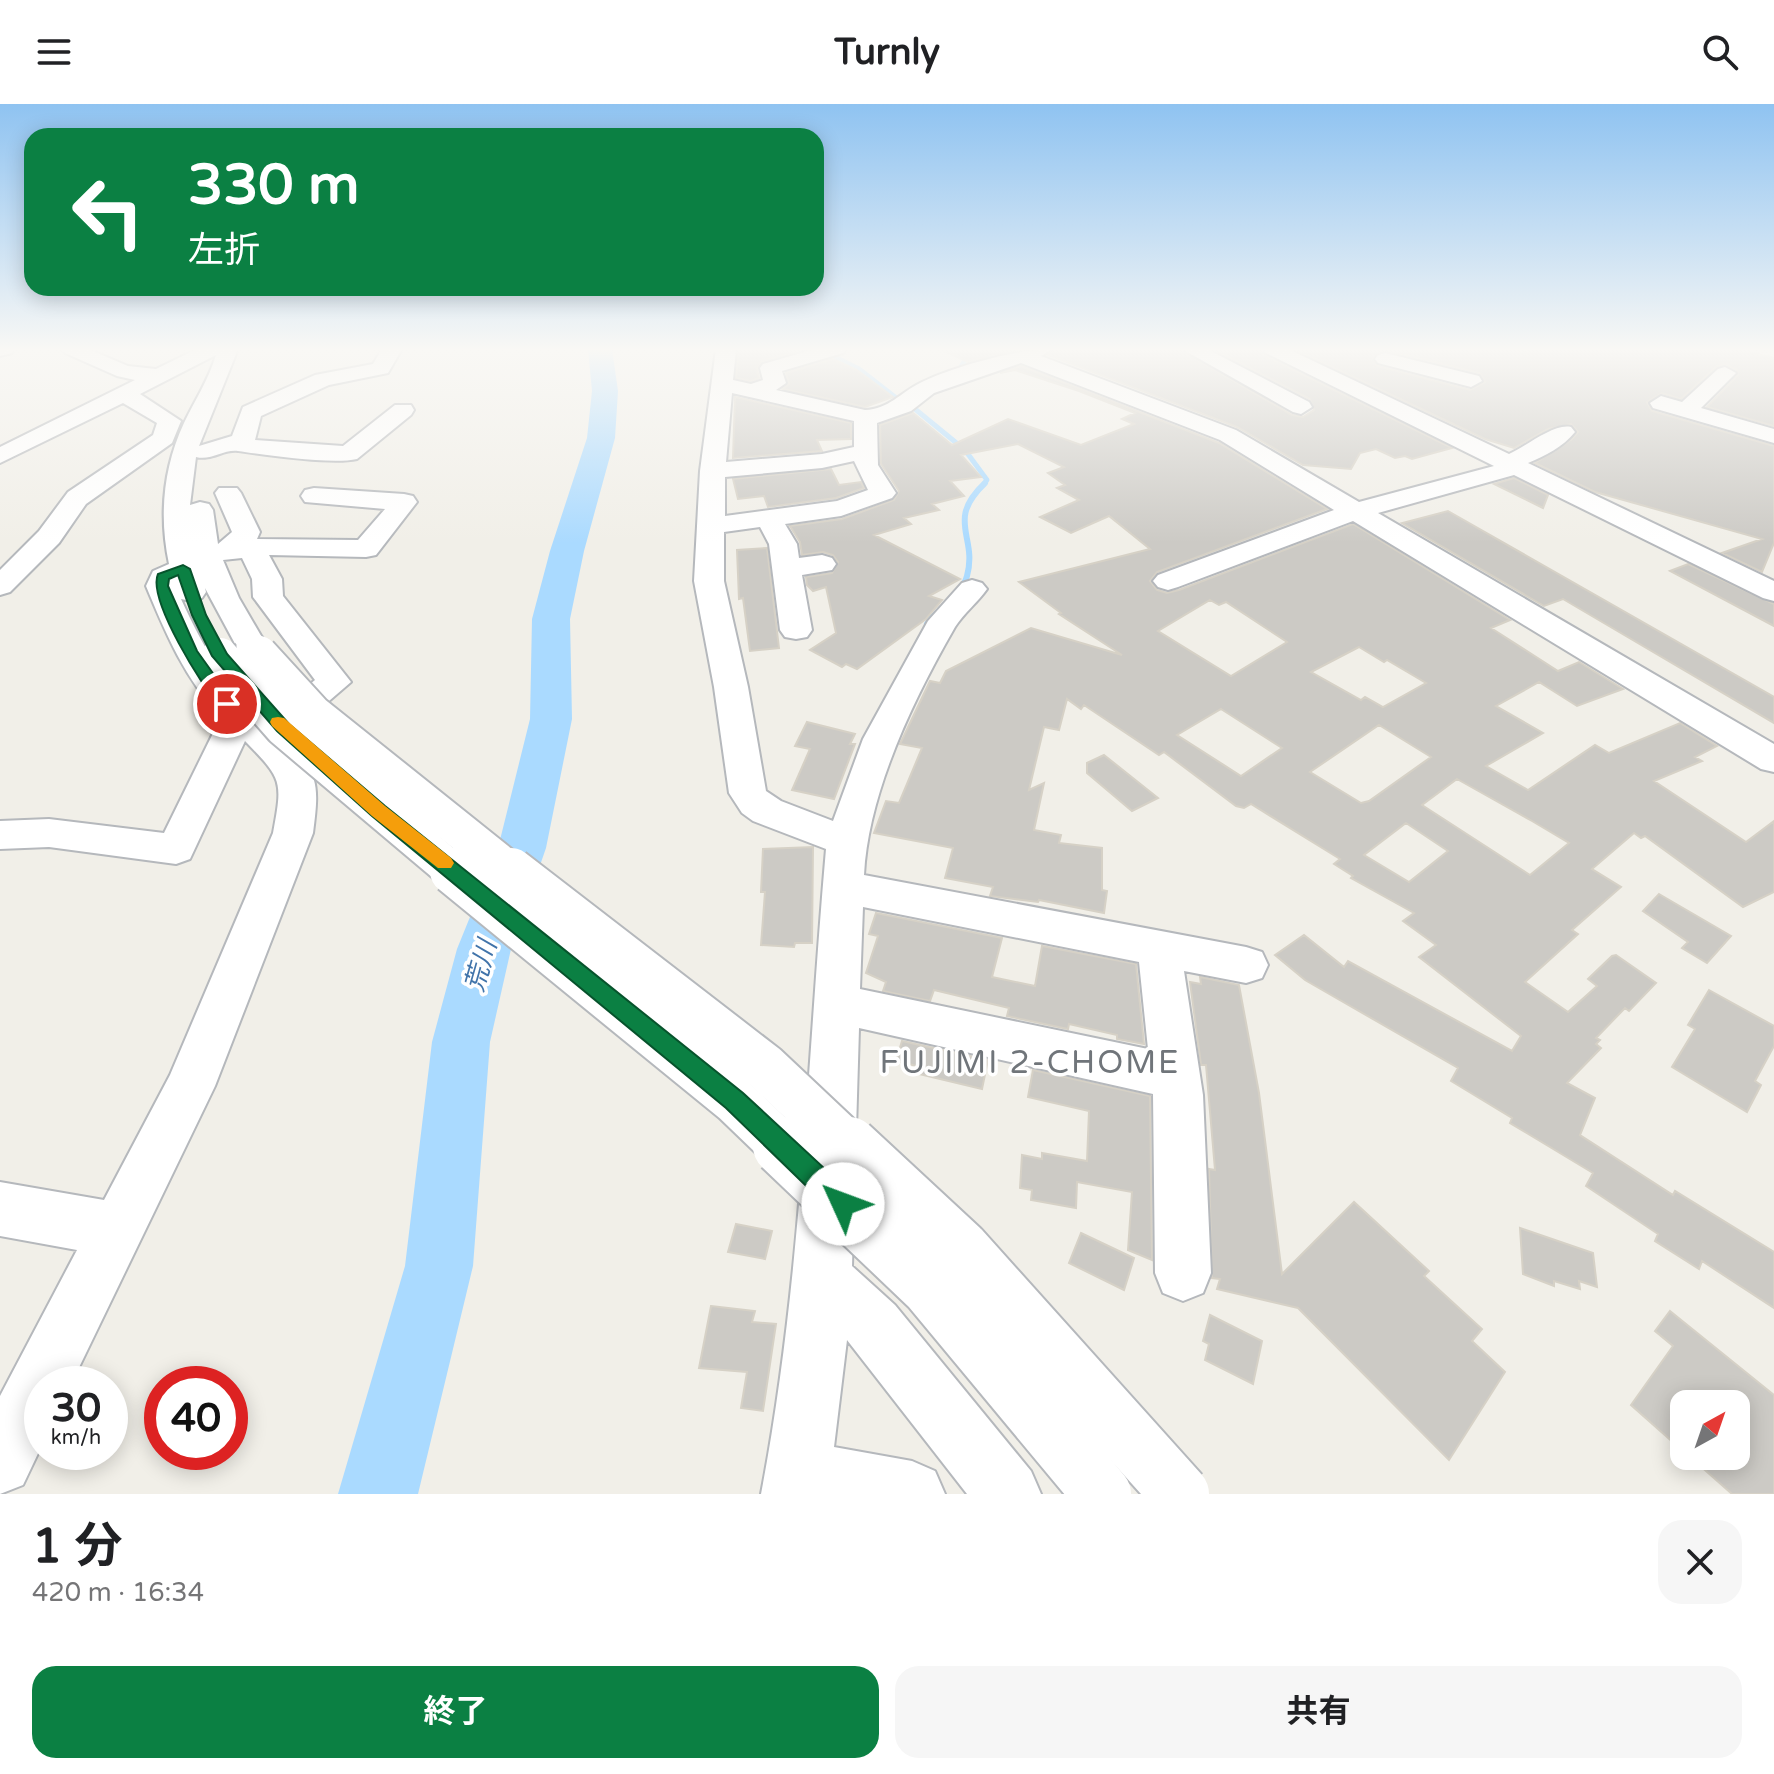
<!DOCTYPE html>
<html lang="ja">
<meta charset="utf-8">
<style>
body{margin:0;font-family:"Varela Round","Noto Sans JP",sans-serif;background:#f6f6f6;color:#202124;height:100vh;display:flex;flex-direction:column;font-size:30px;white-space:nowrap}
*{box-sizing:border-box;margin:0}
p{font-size:26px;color:#757577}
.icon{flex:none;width:44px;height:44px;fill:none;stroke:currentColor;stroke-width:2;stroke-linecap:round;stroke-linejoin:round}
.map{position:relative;height:1390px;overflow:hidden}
.sheet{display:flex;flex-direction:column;background:#fff;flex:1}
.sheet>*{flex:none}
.top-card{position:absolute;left:24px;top:24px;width:800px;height:168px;border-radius:24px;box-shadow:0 4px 20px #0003;background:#0b8043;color:#fff;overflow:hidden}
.needle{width:52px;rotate:40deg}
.tools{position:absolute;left:1670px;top:1286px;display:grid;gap:16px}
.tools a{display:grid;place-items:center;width:80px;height:80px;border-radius:16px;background:#fff;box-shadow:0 4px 20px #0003;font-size:40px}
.speed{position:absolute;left:24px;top:1262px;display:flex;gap:16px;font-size:40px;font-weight:700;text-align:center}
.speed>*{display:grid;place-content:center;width:104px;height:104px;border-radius:50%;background:#fff;box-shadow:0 4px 20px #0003;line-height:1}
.speed small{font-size:20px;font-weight:400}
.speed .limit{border:12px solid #d22;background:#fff;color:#111}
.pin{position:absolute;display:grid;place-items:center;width:68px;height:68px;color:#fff;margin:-34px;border:4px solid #fff;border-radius:50%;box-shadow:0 2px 8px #0007}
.me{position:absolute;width:88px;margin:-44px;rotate:313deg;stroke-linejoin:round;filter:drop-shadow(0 0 6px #0008)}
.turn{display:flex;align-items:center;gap:28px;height:168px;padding:0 32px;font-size:36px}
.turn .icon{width:104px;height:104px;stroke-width:2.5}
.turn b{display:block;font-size:56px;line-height:68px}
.round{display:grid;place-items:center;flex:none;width:84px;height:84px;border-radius:24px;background:#f6f6f6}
.summary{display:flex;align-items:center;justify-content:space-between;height:136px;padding:0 32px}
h1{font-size:48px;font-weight:700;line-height:60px}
.cta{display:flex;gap:16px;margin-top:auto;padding:16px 32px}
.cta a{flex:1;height:92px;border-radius:24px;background:#0b8043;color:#fff;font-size:32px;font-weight:700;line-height:92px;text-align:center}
.cta a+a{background:#f6f6f6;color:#202124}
header{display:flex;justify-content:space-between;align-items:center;height:104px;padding:0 32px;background:#fff;font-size:36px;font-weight:700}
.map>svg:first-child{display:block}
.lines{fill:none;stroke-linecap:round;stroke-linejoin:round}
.stream-far1{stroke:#aadaff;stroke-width:5}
.stream{stroke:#aadaff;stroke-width:6}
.river{fill:#aadaff;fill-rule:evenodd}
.building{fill:#cccac5;stroke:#d6d1c6;stroke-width:2;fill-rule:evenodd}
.minor-casing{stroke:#b5b8bc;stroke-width:4}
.minor{fill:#fff;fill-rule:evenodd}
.minor-bridge-far3-casing{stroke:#b5b8bc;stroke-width:32;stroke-linecap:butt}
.minor-bridge-far2-casing{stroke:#b5b8bc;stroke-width:40;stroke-linecap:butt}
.minor-bridge-far1-casing{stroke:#b5b8bc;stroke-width:50;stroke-linecap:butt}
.minor-bridge-casing{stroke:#b5b8bc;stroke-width:62;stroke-linecap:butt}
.minor-bridge-far3{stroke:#fff;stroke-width:29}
.minor-bridge-far2{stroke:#fff;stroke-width:36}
.minor-bridge-far1{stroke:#fff;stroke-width:46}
.minor-bridge{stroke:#fff;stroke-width:58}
.route{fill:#0b8043;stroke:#07532c;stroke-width:2}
.slow{fill:#f59e0b}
.labels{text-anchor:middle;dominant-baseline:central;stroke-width:7;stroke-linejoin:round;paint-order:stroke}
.water-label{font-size:26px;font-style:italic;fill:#4174aa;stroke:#fff}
.near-neighbourhood-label{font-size:32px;letter-spacing:2px;fill:#70757a;stroke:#fff}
</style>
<header><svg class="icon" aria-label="menu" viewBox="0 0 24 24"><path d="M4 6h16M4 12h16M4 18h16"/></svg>Turnly<svg class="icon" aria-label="search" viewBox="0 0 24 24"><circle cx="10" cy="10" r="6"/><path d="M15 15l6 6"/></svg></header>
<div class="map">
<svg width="1774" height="1390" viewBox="0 0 1774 1390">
<rect width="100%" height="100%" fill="#f1efe8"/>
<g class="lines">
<g class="stream-far1">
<path d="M 955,245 L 966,254 L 957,270"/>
<path d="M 833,252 L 859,265 L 900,297"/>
<path d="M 915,305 L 965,346 L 987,376 L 983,381"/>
</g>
<path class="stream" d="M 927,520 C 938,504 962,491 967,472 C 978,432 945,417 985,379"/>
<path class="river" d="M 588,245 L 612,245 L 618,287 L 615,334 L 584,447 L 570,515 L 572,615 L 546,744 L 511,845 L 490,938 L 473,1162 L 418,1390 L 338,1390 L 405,1162 L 432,938 L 457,845 L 498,744 L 530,615 L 532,515 L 550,447 L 587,334 L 592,287 Z"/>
</g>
<g class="building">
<path d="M 739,245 L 805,245 L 762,257 L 757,265 L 759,274 L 751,277 L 736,274 Z"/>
<path d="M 940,245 L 1024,245 L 968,258 Z"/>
<path d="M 1055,245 L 1179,245 L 1292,311 L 1303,313 L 1314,306 L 1310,295 L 1213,245 L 1260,245 L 1265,252 L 1452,344 L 1412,355 L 1405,352 L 1395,354 L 1376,345 L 1360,349 L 1351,365 L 1303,361 L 1237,323 L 1048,251 Z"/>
<path d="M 1294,245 L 1738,245 L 1774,254 L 1774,322 L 1707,303 L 1738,271 L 1737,266 L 1726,260 L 1716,263 L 1681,295 L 1662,289 L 1647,298 L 1652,307 L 1774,342 L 1774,439 L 1762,468 L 1722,449 L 1762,435 L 1595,388 L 1535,359 L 1572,335 L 1578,328 L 1571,320 L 1548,325 L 1514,344 L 1485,335 ZM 1386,246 L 1480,269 L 1485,278 L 1470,286 L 1377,262 L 1373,253 Z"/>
<path d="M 833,255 L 857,266 L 893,293 L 865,303 L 783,285 L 789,280 L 786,269 Z"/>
<path d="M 1021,262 L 1219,339 L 1327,405 L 1157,468 L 1150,477 L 1157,486 L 1167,489 L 1179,486 L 1353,420 L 1510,516 L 1491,524 L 1558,567 L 1579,558 L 1623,585 L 1577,602 L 1539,578 L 1496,602 L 1543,629 L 1486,662 L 1528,686 L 1595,641 L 1609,649 L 1680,619 L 1717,642 L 1695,653 L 1702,657 L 1654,677 L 1746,738 L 1774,717 L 1774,788 L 1743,803 L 1645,732 L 1641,734 L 1634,729 L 1592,765 L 1621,783 L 1572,826 L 1578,830 L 1525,878 L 1568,908 L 1597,882 L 1588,875 L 1612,852 L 1616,851 L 1656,879 L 1629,907 L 1625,904 L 1596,934 L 1600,936 L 1596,940 L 1601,944 L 1567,979 L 1595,994 L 1580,1031 L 1673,1091 L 1675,1087 L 1774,1148 L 1774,1204 L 1702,1157 L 1699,1165 L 1655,1137 L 1658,1130 L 1586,1082 L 1593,1069 L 1510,1019 L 1512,1014 L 1451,977 L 1458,964 L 1305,876 L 1275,851 L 1304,831 L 1344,863 L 1348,857 L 1512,947 L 1521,932 L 1419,853 L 1436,841 L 1403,817 L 1414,809 L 1351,774 L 1353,772 L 1334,760 L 1340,755 L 1251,700 L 1244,704 L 1236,702 L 1164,648 L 1159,651 L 1084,601 L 1081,605 L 1067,595 L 1059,626 L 1044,623 L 1029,686 L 1044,679 L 1034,726 L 1061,731 L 1059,739 L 1102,744 L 1102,786 L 1107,787 L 1104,809 L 1039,796 L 1038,798 L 990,792 L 993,783 L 945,774 L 953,744 L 874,729 L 886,697 L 899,699 L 922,644 L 900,640 L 930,577 L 940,579 L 946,567 L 1031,524 L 1122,551 L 1059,510 L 1061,509 L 1019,478 L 1150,445 L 1109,412 L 1071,429 L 1040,413 L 1079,396 L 1057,384 L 1065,381 L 1048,369 L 1064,363 L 1018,340 L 961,351 L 981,373 L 950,377 L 964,392 L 932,400 L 939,406 L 904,414 L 911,420 L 874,431 L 960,475 L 929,492 L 942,496 L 926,515 L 857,565 L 846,560 L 842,563 L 810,546 L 836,529 L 826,483 L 813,487 L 807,481 L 806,473 L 832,469 L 838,458 L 833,451 L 823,448 L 802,451 L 800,438 L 790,422 L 842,415 L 894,396 L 899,387 L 881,360 L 880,321 L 913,309 L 952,341 L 1008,315 L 1081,341 L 1134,320 L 1122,315 L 1135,309 L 1079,287 L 1015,266 L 1000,269 ZM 1210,496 L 1219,501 L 1226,498 L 1287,538 L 1231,572 L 1158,527 ZM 1359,543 L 1384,558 L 1387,556 L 1426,579 L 1383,603 L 1365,593 L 1361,596 L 1311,568 ZM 1221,605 L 1282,644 L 1241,672 L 1177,631 ZM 1379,621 L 1431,653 L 1369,697 L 1361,699 L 1310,668 ZM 1457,675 L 1532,717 L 1569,739 L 1530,771 L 1422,701 ZM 1406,719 L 1448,747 L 1409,778 L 1364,751 Z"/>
<path d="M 735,293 L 851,319 L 851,335 L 817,336 L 822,347 L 733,354 Z"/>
<path d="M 831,365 L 839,381 L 861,378 L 864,384 L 836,394 L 768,403 L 764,392 L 738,395 L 733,375 Z"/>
<path d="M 1514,374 L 1548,391 L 1543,404 L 1494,380 Z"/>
<path d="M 1448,407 L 1774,593 L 1774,619 L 1563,495 L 1544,502 L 1402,419 Z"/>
<path d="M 767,444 L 779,544 L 750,547 L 743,494 L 739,495 L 737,446 Z"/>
<path d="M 1688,460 L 1774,500 L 1774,522 L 1670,467 Z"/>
<path d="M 807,618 L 855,630 L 850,640 L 855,640 L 834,695 L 792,686 L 810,645 L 795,642 Z"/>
<path d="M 1104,651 L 1158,694 L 1132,707 L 1087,669 L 1087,659 Z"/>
<path d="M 813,743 L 812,839 L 795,839 L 794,843 L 761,841 L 765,788 L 761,788 L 763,745 Z"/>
<path d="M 1659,790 L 1731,832 L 1707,859 L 1682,844 L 1688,838 L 1643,807 Z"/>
<path d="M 876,809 L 1002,834 L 992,873 L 1035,882 L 1042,842 L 1136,860 L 1144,940 L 1117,935 L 1117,931 L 1069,920 L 1068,925 L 1007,912 L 1009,904 L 934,886 L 930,897 L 883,887 L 886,878 L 866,869 L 878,832 L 869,830 Z"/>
<path d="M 1200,873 L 1239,881 L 1259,989 L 1282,1170 L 1354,1098 L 1429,1167 L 1424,1172 L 1482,1225 L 1472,1237 L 1505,1268 L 1449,1356 L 1298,1204 L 1217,1185 L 1220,1175 L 1212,1174 L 1209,1065 L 1215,1066 L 1206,961 L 1201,961 L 1190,878 L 1201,880 Z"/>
<path d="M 1709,886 L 1774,922 L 1774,942 L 1755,977 L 1761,981 L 1747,1008 L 1672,963 L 1695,925 L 1688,921 Z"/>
<path d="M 902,937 L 988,956 L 982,985 L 915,969 L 917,962 L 896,957 Z"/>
<path d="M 1033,966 L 1150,992 L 1152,1156 L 1128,1146 L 1132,1088 L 1077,1078 L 1076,1104 L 1031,1096 L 1032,1086 L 1020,1084 L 1022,1051 L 1042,1055 L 1042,1049 L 1087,1057 L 1089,1007 L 1028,993 Z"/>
<path d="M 736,1120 L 772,1127 L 765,1155 L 728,1148 Z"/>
<path d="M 1520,1124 L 1593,1149 L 1597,1183 L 1579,1177 L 1580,1185 L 1554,1177 L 1554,1182 L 1523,1170 Z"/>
<path d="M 1081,1129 L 1134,1154 L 1124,1186 L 1069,1159 Z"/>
<path d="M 711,1202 L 755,1207 L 752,1218 L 776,1220 L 763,1307 L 741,1304 L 747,1268 L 699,1264 Z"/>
<path d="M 1670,1207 L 1774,1291 L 1774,1390 L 1732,1390 L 1689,1352 L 1736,1352 L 1736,1300 L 1684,1300 L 1684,1348 L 1631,1301 L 1673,1242 L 1655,1227 Z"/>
<path d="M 1210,1211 L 1262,1237 L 1253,1280 L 1205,1256 L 1209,1240 L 1203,1237 Z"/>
</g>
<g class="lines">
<defs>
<g id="minor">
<path d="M 0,245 L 15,245 L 12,249 L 0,252 Z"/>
<path d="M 62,245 L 88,245 L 128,262 L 156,265 L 197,245 L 238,245 L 199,342 L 232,332 L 243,303 L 315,271 L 373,260 L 382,245 L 402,245 L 388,269 L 329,281 L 261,312 L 255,336 L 343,342 L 395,301 L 411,301 L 414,306 L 411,311 L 357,355 C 332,361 265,351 238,347 C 224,345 211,357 196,353 L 190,401 L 200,398 L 209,400 L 213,406 L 218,440 L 232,428 L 215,389 L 219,384 L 237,384 L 241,389 L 260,428 L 257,435 L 358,436 L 385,405 L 305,398 L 301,392 L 305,386 L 314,384 L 404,390 L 413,392 L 417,398 L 376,451 L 366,453 L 269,451 L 282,475 L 283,492 L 351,578 L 293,628 L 280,631 C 318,668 320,676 313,729 L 215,982 L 71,1280 L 42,1280 L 42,1341 L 23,1381 L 0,1390 L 0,1292 L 77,1146 L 0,1132 L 0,1078 L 104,1096 L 170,971 L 273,729 C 283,676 282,675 245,637 L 190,755 L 176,760 L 49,743 L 0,745 L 0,717 L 49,715 L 164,729 L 221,613 C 185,575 166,530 146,482 L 153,467 L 169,460 C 159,413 163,364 184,319 C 195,296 209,275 216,251 L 140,290 L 181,317 L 172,339 L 86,400 L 59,439 L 10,488 L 0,491 L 0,466 L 39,427 L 68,388 L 153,331 L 157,319 L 123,299 L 0,359 L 0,343 L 135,276 L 117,272 L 65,249 ZM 242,454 L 252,475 L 253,493 L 315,576 L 265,617 C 221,573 207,551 181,495 L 191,497 L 202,494 L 206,488 L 205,484 L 240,549 L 251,552 L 262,549 L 267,542 L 239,494 L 223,456 Z"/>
<path d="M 716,245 L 736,245 L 733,276 L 751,280 L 763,276 L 760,264 L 763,260 L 815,245 L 846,245 L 843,249 L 782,267 L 786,279 L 776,286 L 865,306 C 889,305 900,289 920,279 C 953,263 1016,245 1052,245 L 1041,252 L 1236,326 L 1359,398 L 1494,362 L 1266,249 L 1263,245 L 1288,245 L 1509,350 C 1527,342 1554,319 1571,323 L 1575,328 C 1563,343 1545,352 1528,359 L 1774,477 L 1774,497 L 1763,494 L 1514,371 L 1378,409 L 1774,640 L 1774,668 L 1761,665 L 1353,417 L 1178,483 L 1168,486 L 1158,483 L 1153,477 L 1158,471 L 1334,406 L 1220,336 L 1021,259 L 934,289 L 911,307 L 877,319 L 878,361 L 896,389 L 892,394 L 841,412 L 785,420 L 797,440 L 799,454 L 822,451 L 832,454 L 836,460 L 832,466 L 802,471 L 812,526 L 807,533 L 796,535 L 785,533 L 780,526 L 769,440 L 760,423 L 724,428 L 724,477 L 748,583 L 766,687 L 781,697 L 833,717 L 863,635 L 928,517 L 962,479 L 972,476 L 982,479 L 987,485 C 978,498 964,509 955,523 C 914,594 868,689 864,771 L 1246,843 L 1262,848 L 1268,861 L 1262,874 L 1246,879 L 1184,867 L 1203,991 L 1211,1169 L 1203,1189 L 1183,1197 L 1163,1189 L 1155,1169 L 1153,990 L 859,924 L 852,1162 L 895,1201 L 1031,1367 L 1041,1390 L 967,1390 L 847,1236 L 834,1343 L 912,1357 L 935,1367 L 945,1390 L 761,1390 C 802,1176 807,960 826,745 L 753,717 L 742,709 L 729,689 L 714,583 L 694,477 L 700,367 ZM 732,289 L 854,317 L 854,343 L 822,350 L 726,358 ZM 854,357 L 868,386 L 837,397 L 725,412 L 725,373 L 822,364 ZM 863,803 L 1139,858 L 1148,945 L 860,885 Z"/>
<path d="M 1182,245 L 1207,245 L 1309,298 L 1312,303 L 1301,310 L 1293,308 Z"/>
<path d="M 1385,249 L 1479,272 L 1482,277 L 1471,283 L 1378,259 L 1375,255 L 1378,251 Z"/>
<path d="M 1725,263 L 1736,269 L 1701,304 L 1774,325 L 1774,339 L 1653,304 L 1650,299 L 1661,292 L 1682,298 L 1718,265 Z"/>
</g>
</defs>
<use href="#minor" class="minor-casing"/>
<use href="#minor" class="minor"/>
<defs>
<path id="minor-bridge-far3" d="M 251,542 L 260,552"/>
<g id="minor-bridge-far2">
<path d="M 259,550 L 313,609 L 513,769"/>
<path d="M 220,552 L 283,624 L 455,769"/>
</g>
<g id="minor-bridge-far1">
<path d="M 453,767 L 735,997 L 784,1044"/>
<path d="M 511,767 L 765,963 L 851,1044"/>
</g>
<g id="minor-bridge">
<path d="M 782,1042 L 930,1183 L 1102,1390"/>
<path d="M 849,1042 L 960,1145 L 1180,1390"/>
</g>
</defs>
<use href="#minor-bridge-far3" class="minor-bridge-far3-casing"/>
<use href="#minor-bridge-far2" class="minor-bridge-far2-casing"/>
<use href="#minor-bridge-far1" class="minor-bridge-far1-casing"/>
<use href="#minor-bridge" class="minor-bridge-casing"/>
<use href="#minor-bridge-far3" class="minor-bridge-far3"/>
<use href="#minor-bridge-far2" class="minor-bridge-far2"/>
<use href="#minor-bridge-far1" class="minor-bridge-far1"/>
<use href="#minor-bridge" class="minor-bridge"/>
</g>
<linearGradient id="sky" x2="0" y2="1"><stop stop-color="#8fc3f1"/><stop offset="0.56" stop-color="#f9f8f5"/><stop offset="1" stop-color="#f9f8f5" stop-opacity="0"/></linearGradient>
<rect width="1774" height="439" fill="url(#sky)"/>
<path class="route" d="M 183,461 L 190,465 L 206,511 L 227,550 L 289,620 L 385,702 L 743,989 L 853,1091 L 856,1100 L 853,1109 L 843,1113 L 834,1109 L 726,1004 L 372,712 L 277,627 L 212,552 L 192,511 L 178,471 L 169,475 L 168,482 L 197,547 L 235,600 L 233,604 L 221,604 C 203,584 147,495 158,470 Z"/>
<path class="slow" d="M 278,613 L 284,614 L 385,702 L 451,754 L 454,759 L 451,764 L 438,764 L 372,712 L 272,622 L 270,618 L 272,614 Z"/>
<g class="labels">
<g class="water-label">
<text transform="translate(481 862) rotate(-74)">荒川</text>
</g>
<g class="near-neighbourhood-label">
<text x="1030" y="959">FUJIMI 2-CHOME</text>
</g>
</g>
</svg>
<div class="tools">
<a><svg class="needle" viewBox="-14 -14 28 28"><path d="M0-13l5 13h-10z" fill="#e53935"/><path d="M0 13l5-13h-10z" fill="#757577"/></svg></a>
</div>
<div class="speed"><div>30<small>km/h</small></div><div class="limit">40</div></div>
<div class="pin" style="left:227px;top:600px;background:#d93025"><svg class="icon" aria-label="arrive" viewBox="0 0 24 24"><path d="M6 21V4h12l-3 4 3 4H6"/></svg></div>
<svg class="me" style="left:843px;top:1100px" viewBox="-20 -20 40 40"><circle r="19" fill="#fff"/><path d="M0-13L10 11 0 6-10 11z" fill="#0b8043"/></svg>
<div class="top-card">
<div class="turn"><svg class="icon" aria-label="left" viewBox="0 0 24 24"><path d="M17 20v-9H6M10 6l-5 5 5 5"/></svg><div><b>330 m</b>左折</div></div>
</div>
</div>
<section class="sheet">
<div class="summary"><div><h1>1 分</h1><p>420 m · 16:34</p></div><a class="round"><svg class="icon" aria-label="close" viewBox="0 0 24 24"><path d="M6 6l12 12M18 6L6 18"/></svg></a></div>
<div class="cta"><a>終了</a><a>共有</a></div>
</section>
